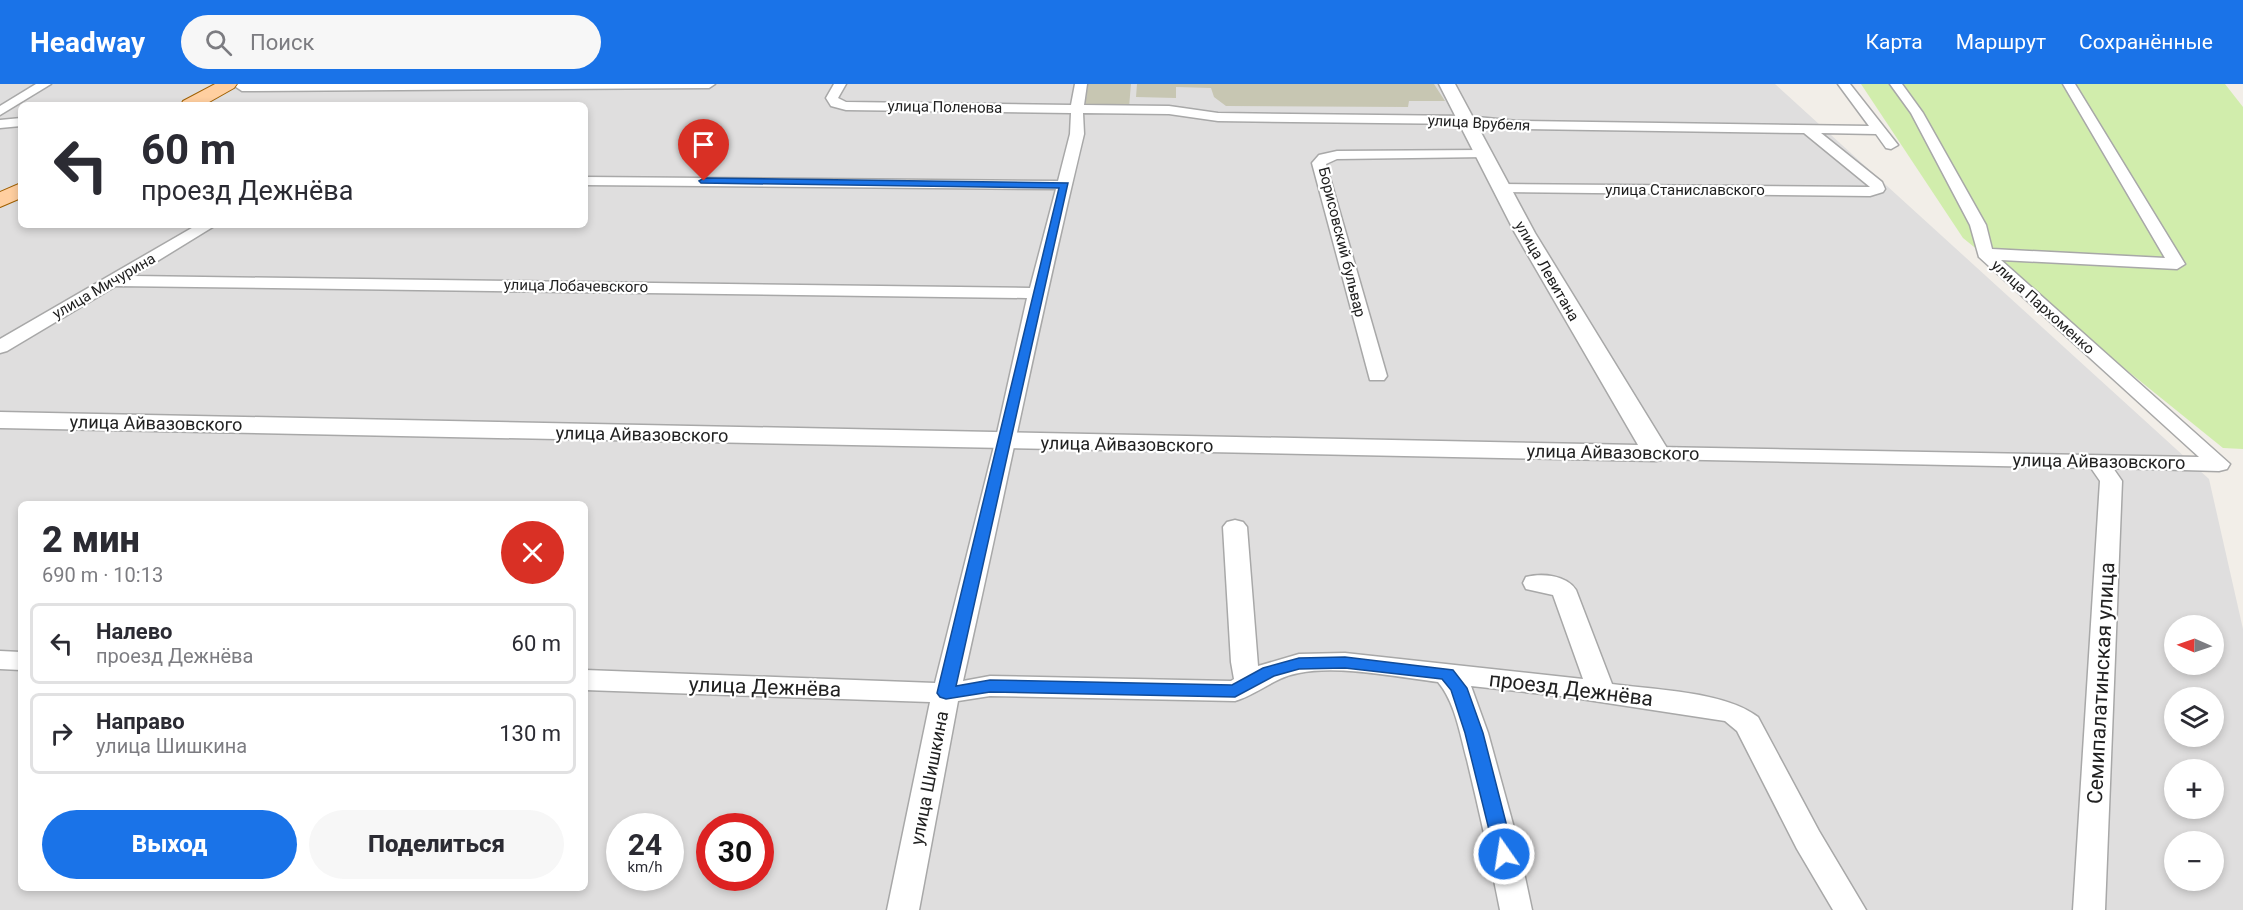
<!DOCTYPE html>
<html lang="ru">
<meta charset="utf-8">
<style>
body{margin:0;font-family:Roboto,sans-serif;background:#f7f7f7;color:#2b2b33;height:100vh;display:flex;flex-direction:column;font-size:22px;white-space:nowrap}
*{box-sizing:border-box;margin:0}
p{font-size:20px;color:#7c7c81}
.icon{flex:none;width:33px;height:33px;fill:none;stroke:currentColor;stroke-width:2;stroke-linecap:round;stroke-linejoin:round}
.map{position:relative;flex:1;overflow:hidden}
.sheet{position:absolute;left:18px;top:417px;width:570px;height:390px;display:flex;flex-direction:column;background:#fff;border-radius:9px;box-shadow:0 3px 9px #0003}
.sheet>*{flex:none}
.top-card{position:absolute;left:18px;top:18px;width:570px;height:126px;border-radius:9px;box-shadow:0 3px 9px #0003;background:#fff;color:#2b2b33;overflow:hidden}
.needle{width:39px;rotate:272deg}
.tools{position:absolute;left:2164px;top:531px;display:grid;gap:12px}
.tools a{display:grid;place-items:center;width:60px;height:60px;border-radius:50%;background:#fff;box-shadow:0 3px 9px #0003;font-size:30px}
.speed{position:absolute;left:606px;top:729px;display:flex;gap:12px;font-size:30px;font-weight:700;text-align:center}
.speed>*{display:grid;place-content:center;width:78px;height:78px;border-radius:50%;background:#fff;box-shadow:0 3px 9px #0003;line-height:1}
.speed small{font-size:15px;font-weight:400}
.speed .limit{border:9px solid #d22;background:#fff;color:#111}
.pin{position:absolute;display:grid;place-items:center;width:51px;height:51px;color:#fff;margin:-62px -26px;border-radius:50% 50% 50% 0;rotate:-45deg;box-shadow:0 0 6px #0007}
.pin .icon{rotate:45deg}
.me{position:absolute;width:66px;margin:-33px;rotate:347deg;stroke-linejoin:round;filter:drop-shadow(0 0 4px #0008)}
.turn{display:flex;align-items:center;gap:21px;height:126px;padding:0 24px;font-size:27px}
.turn .icon{width:78px;height:78px;stroke-width:2.5}
.turn b{display:block;font-size:42px;line-height:51px}
.round{display:grid;place-items:center;flex:none;width:63px;height:63px;border-radius:32px;background:#f7f7f7}
.summary{display:flex;align-items:center;justify-content:space-between;height:102px;padding:0 24px}
h1{font-size:36px;font-weight:800;line-height:45px}
.primary-button{display:flex;gap:12px;margin-top:auto;padding:12px 24px}
.primary-button a{flex:1;height:69px;border-radius:36px;background:#1a73e8;color:#fff;font-size:24px;font-weight:800;line-height:69px;text-align:center}
.primary-button a+a{background:#f7f7f7;color:#2b2b33}
ul{padding:0;list-style:none}
li{display:flex;align-items:center;gap:18px;height:81px;margin:0 12px 9px;padding:0 12px;border:3px solid #e1e1e2;border-radius:9px}
li div{flex:1}
li b{display:block;font-size:22px}
li em{font-style:normal}
header{display:flex;align-items:center;gap:36px;box-sizing:border-box;height:84px;padding:0 30px;background:#1a73e8;color:#fff}
header strong{font-size:28px}
nav{display:flex;gap:33px;margin-inline-start:auto;font-size:21px}
.search{width:420px;height:54px;background:#f7f7f7;display:flex;align-items:center;gap:15px;box-sizing:border-box;padding:0 21px;border-radius:33px;color:#7c7c81;font-size:22px}
.map>svg:first-child{display:block}
.residential{fill:#dfdede;fill-rule:evenodd}
.construction{fill:#c7c6b2}
.grass{fill:#d1edac}
.lines{fill:none;stroke-linecap:round;stroke-linejoin:round}
.minor-casing{stroke:#a8a8a8;stroke-width:3}
.tertiary-casing{stroke:#a8a8a8;stroke-width:3}
.primary-casing{stroke:#9f5f00;stroke-width:2}
.minor{fill:#fff;fill-rule:evenodd}
.tertiary{fill:#fff;fill-rule:evenodd}
.primary{fill:#ffcfa0;fill-rule:evenodd}
.route{fill:#1a73e8;stroke:#114b97;stroke-width:1.5}
.labels{text-anchor:middle;dominant-baseline:central;stroke-width:4.5;stroke-linejoin:round;paint-order:stroke}
.far-street-label{font-size:15px;fill:#212121;stroke:#fff}
.street-label{font-size:18px;fill:#212121;stroke:#fff}
.near-street-label{font-size:21px;fill:#212121;stroke:#fff}
</style>
<header>
<strong>Headway</strong>
<div class="search"><svg class="icon" aria-label="search" viewBox="0 0 24 24"><circle cx="10" cy="10" r="6"/><path d="M15 15l6 6"/></svg>Поиск</div>
<nav><a>Карта</a><a>Маршрут</a><a>Сохранённые</a></nav>
</header>
<div class="map">
<svg width="2243" height="826" viewBox="0 0 2243 826">
<rect width="100%" height="100%" fill="#f2eee8"/>
<path class="residential" d="M 0,0 L 1775,0 L 2209,395 L 2243,545 L 2243,826 L 0,826 ZM 21,21 L 585,21 L 585,141 L 21,141 ZM 21,420 L 585,420 L 585,804 L 21,804 ZM 2175,542 L 2214,542 L 2214,580 L 2175,580 ZM 2175,614 L 2214,614 L 2214,652 L 2175,652 ZM 2175,686 L 2214,686 L 2214,724 L 2175,724 ZM 620,742 L 670,742 L 670,794 L 620,794 ZM 710,742 L 760,742 L 760,794 L 710,794 ZM 2175,758 L 2214,758 L 2214,796 L 2175,796 Z"/>
<g class="construction">
<path d="M 1088,0 L 1131,0 L 1129,23 L 1085,22 Z"/>
<path d="M 1137,0 L 1434,0 L 1445,17 L 1409,17 L 1408,23 L 1226,22 L 1214,13 L 1211,4 L 1176,3 L 1176,14 L 1136,13 Z"/>
</g>
<path class="grass" d="M 1861,0 L 2225,0 L 2243,23 L 2243,365 L 2223,364 L 1963,154 Z"/>
<g class="lines">
<defs>
<g id="minor">
<path d="M 36,0 L 51,0 L 0,31 L 0,22 Z"/>
<path d="M 238,0 L 715,0 L 709,4 L 242,7 L 236,3 Z"/>
<path d="M 834,0 L 846,0 L 838,14 L 846,18 L 1071,21 L 1075,0 L 1087,0 L 1084,21 L 1169,22 L 1218,29 L 1467,32 L 1518,37 L 1869,42 L 1838,0 L 1850,0 L 1898,61 L 1891,65 L 1886,64 L 1876,50 L 1821,49 L 1882,98 L 1885,105 L 1883,108 L 1870,112 L 1500,108 L 1493,104 L 1500,100 L 1870,103 L 1804,49 L 1518,45 L 1467,40 L 1218,37 L 1169,30 L 1083,29 L 1084,50 C 1040,232 1004,415 963,597 L 990,592 L 1231,597 L 1234,595 L 1231,578 L 1223,443 L 1227,438 L 1235,436 L 1243,438 L 1247,443 L 1258,582 L 1299,570 L 1345,569 L 1583,595 L 1553,511 L 1526,505 L 1523,499 L 1526,493 C 1542,489 1567,491 1576,506 L 1612,600 C 1654,606 1724,607 1758,633 L 1819,747 L 1866,826 L 1833,826 L 1797,765 L 1737,647 L 1725,637 L 1561,612 L 1471,602 L 1488,649 L 1516,751 L 1532,826 L 1500,826 C 1490,775 1479,726 1467,676 C 1460,650 1455,618 1438,598 C 1397,593 1339,581 1299,589 C 1275,593 1258,610 1235,617 L 990,612 L 958,617 L 919,826 L 887,826 L 930,618 L 585,606 L 585,586 L 935,599 L 995,358 L 1027,214 L 116,202 L 7,267 L 0,269 L 0,255 L 197,141 L 216,141 L 133,192 L 1030,204 L 1056,105 L 585,101 L 585,93 L 1058,97 L 1070,50 L 1071,29 L 846,26 L 831,22 L 826,14 Z"/>
<path d="M 1890,0 L 1902,0 L 1923,29 L 1986,141 L 1992,165 L 2165,174 L 2063,0 L 2075,0 L 2185,180 L 2177,185 L 2001,176 L 2230,380 L 2227,385 L 2219,387 L 2113,384 L 2122,397 L 2105,826 L 2073,826 L 2100,397 L 2091,384 L 1656,375 L 1648,374 L 1645,369 L 1648,364 L 1656,363 L 2199,373 L 1979,173 L 1970,141 L 1911,29 Z"/>
<path d="M 21,34 L 21,42 L 0,44 L 0,36 Z"/>
<path d="M 1482,66 L 1489,70 L 1487,73 L 1337,75 L 1326,80 L 1387,292 L 1384,296 L 1370,296 L 1312,79 L 1319,71 L 1337,67 Z"/>
<path d="M 0,567 L 21,568 L 21,586 L 0,585 Z"/>
</g>
<path id="tertiary" d="M 1439,0 L 1455,0 L 1535,149 L 1670,369 L 1666,375 L 1656,377 L 0,344 L 0,328 L 1638,361 L 1515,149 Z"/>
<g id="primary">
<path d="M 215,0 L 237,0 L 234,4 L 204,21 L 181,21 L 183,17 Z"/>
<path d="M 21,99 L 21,114 L 0,123 L 0,108 Z"/>
</g>
</defs>
<use href="#minor" class="minor-casing"/>
<use href="#tertiary" class="tertiary-casing"/>
<use href="#primary" class="primary-casing"/>
<use href="#minor" class="minor"/>
<use href="#tertiary" class="tertiary"/>
<use href="#primary" class="primary"/>
</g>
<path class="route" d="M 704,94 L 1068,99 L 956,602 L 990,596 L 1232,601 L 1263,584 L 1299,574 L 1345,573 L 1453,586 L 1467,604 L 1483,649 L 1514,770 L 1511,775 L 1504,778 L 1498,775 L 1495,770 L 1465,649 L 1451,606 L 1442,595 L 1345,584 L 1299,585 L 1274,592 L 1235,613 L 990,608 L 946,615 L 940,613 L 937,609 L 1059,104 L 701,99 L 699,97 Z"/>
<g class="labels">
<g class="far-street-label">
<text transform="translate(945 23) rotate(1)">улица Поленова</text>
<text transform="translate(1479 39) rotate(3)">улица Врубеля</text>
<text x="1685" y="106">улица Станиславского</text>
<text transform="translate(1342 158) rotate(76)">Борисовский бульвар</text>
<text transform="translate(1547 187) rotate(60)">улица Левитана</text>
<text transform="translate(104 202) rotate(-30)">улица Мичурина</text>
<text transform="translate(576 202) rotate(1)">улица Лобачевского</text>
<text transform="translate(2043 223) rotate(42)">улица Пархоменко</text>
</g>
<g class="street-label">
<text transform="translate(156 339) rotate(1)">улица Айвазовского</text>
<text transform="translate(642 350) rotate(1)">улица Айвазовского</text>
<text transform="translate(1127 360) rotate(1)">улица Айвазовского</text>
<text transform="translate(1613 368) rotate(1)">улица Айвазовского</text>
<text transform="translate(2099 377) rotate(1)">улица Айвазовского</text>
<text transform="translate(929 694) rotate(-79)">улица Шишкина</text>
</g>
<g class="near-street-label">
<text transform="translate(2101 599) rotate(-87)">Семипалатинская улица</text>
<text transform="translate(765 603) rotate(2)">улица Дежнёва</text>
<text transform="translate(1571 605) rotate(7)">проезд Дежнёва</text>
</g>
</g>
</svg>
<div class="tools">
<a><svg class="needle" viewBox="-14 -14 28 28"><path d="M0-13l5 13h-10z" fill="#e53935"/><path d="M0 13l5-13h-10z" fill="#7c7c81"/></svg></a>
<a><svg class="icon" aria-label="layers" viewBox="0 0 24 24"><path d="M12 4l9 5-9 5-9-5zM3 14l9 5 9-5"/></svg></a>
<a>+</a>
<a>−</a>
</div>
<div class="speed"><div>24<small>km/h</small></div><div class="limit">30</div></div>
<div class="pin" style="left:704px;top:97px;background:#d93025"><svg class="icon" aria-label="arrive" viewBox="0 0 24 24"><path d="M6 21V4h12l-3 4 3 4H6"/></svg></div>
<svg class="me" style="left:1504px;top:770px" viewBox="-20 -20 40 40"><circle r="17" fill="#1a73e8" stroke="#fff" stroke-width="3"/><path d="M0-11L8 9 0 5-8 9z" fill="#fff"/></svg>
<div class="top-card">
<div class="turn"><svg class="icon" aria-label="left" viewBox="0 0 24 24"><path d="M17 20v-9H6M10 6l-5 5 5 5"/></svg><div><b>60 m</b>проезд Дежнёва</div></div>
</div>
<section class="sheet">
<div class="summary"><div><h1>2 мин</h1><p>690 m · 10:13</p></div><a class="round" style="background:#d93025;color:#fff"><svg class="icon" aria-label="close" viewBox="0 0 24 24"><path d="M6 6l12 12M18 6L6 18"/></svg></a></div>
<ul>
<li><svg class="icon" aria-label="left" viewBox="0 0 24 24"><path d="M17 20v-9H6M10 6l-5 5 5 5"/></svg><div><b>Налево</b><p>проезд Дежнёва</p></div><em>60 m</em></li>
<li><svg class="icon" aria-label="right" viewBox="0 0 24 24"><path d="M7 20v-9h11M14 6l5 5-5 5"/></svg><div><b>Направо</b><p>улица Шишкина</p></div><em>130 m</em></li>
</ul>
<div class="primary-button"><a>Выход</a><a>Поделиться</a></div>
</section>
</div>
